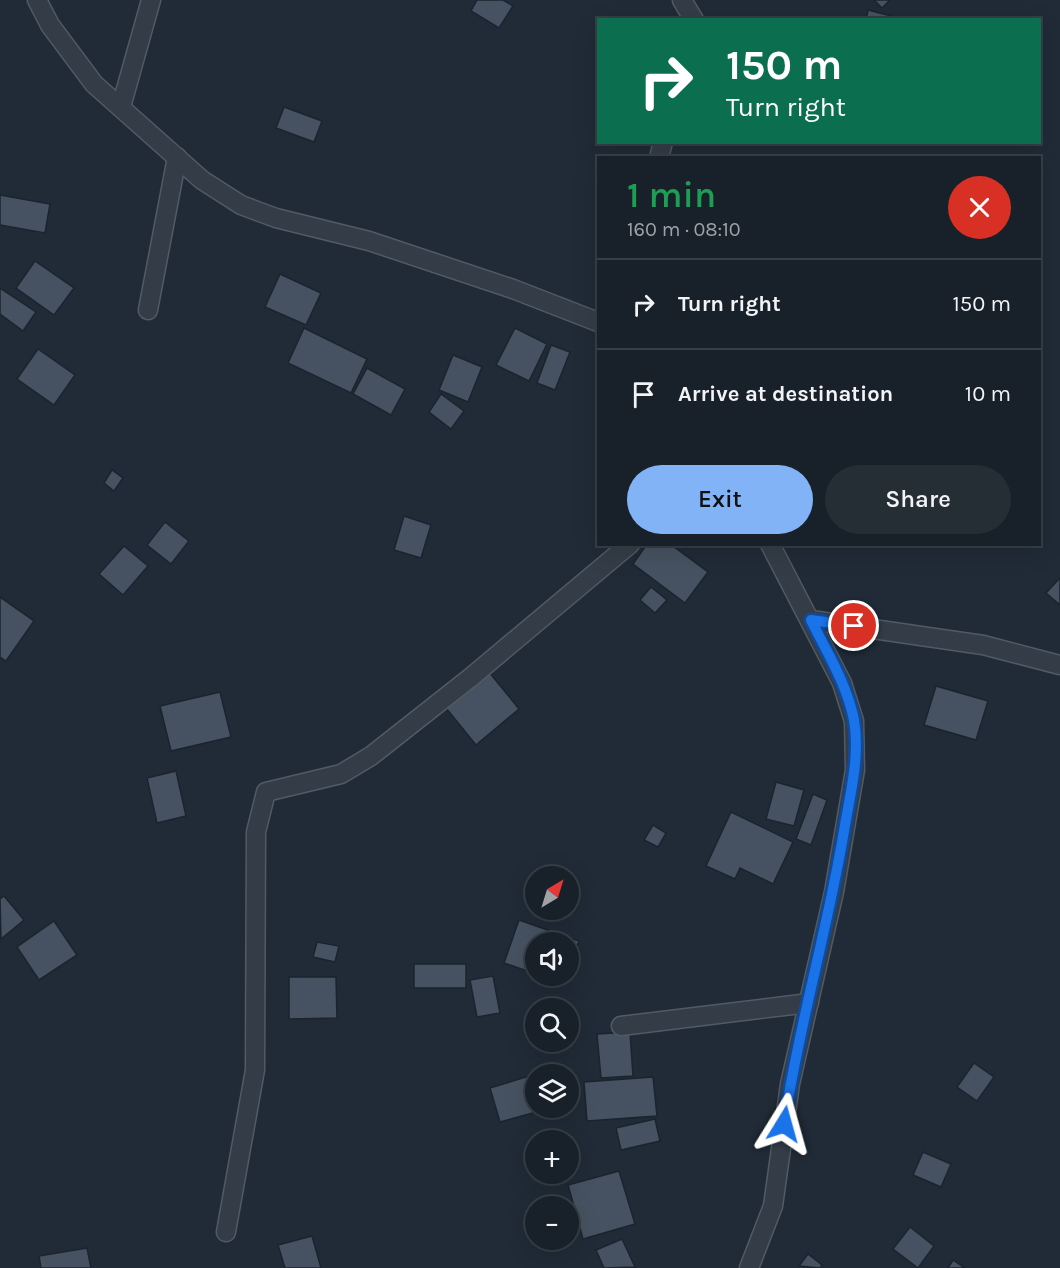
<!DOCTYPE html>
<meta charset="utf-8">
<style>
body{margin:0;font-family:Karla,sans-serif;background:#252d35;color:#f1f3f6;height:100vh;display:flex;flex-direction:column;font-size:22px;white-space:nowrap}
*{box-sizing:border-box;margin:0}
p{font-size:20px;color:#9fa3a8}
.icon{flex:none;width:33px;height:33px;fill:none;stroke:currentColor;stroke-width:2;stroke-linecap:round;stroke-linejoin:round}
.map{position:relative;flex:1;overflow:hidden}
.sheet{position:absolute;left:597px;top:156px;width:444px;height:390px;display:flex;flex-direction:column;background:#182029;border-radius:0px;box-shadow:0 6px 24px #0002,0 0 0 2px #363e46}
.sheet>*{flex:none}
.guide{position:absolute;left:597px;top:18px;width:444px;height:126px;border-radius:0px;box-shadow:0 6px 24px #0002,0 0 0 2px #363e46;background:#0b6e4f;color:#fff;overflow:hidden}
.needle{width:39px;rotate:38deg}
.controls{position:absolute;left:525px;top:866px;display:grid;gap:12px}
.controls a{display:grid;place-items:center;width:54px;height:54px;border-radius:50%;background:#182029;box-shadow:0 6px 24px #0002,0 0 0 2px #363e46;font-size:30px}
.pin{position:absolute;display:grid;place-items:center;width:51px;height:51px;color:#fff;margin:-26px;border:3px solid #fff;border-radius:50%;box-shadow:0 2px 6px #0007}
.me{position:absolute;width:66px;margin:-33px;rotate:8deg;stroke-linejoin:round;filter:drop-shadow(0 0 4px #0008)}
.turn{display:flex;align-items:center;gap:21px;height:126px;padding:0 30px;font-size:27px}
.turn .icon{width:78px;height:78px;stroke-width:2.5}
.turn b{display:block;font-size:42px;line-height:51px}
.round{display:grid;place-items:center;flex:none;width:63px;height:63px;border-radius:32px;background:#252d35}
.summary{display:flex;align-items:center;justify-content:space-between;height:102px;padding:0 30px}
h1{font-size:36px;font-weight:600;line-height:45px;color:#1e9e55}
.button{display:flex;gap:12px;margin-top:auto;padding:12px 30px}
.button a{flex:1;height:69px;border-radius:36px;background:#81b3f6;color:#111;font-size:24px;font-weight:600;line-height:69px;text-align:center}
.button a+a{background:#252d35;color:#f1f3f6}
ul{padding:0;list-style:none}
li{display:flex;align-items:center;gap:18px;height:90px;padding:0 30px;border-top:2px solid #363e46}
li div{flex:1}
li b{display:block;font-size:22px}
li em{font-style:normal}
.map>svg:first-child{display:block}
.building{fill:#465261;stroke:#1b242e;stroke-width:1.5}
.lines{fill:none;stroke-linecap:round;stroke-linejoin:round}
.minor-casing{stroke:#515a65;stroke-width:21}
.minor{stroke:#343d47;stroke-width:18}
.route-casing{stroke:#114b97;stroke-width:15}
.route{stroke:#1a73e8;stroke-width:10}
</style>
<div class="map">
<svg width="1060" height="1268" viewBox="0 0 1060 1268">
<rect width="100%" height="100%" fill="#202b37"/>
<g class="building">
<path d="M 477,0 L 503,0 L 513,6 L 499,28 L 471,11 Z"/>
<path d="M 874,0 L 890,0 L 882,8 Z"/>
<path d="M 868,10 L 891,16 L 891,20 L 866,20 Z"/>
<path d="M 284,107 L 322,121 L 314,142 L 276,128 Z"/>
<path d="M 0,195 L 50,204 L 45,233 L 0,225 Z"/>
<path d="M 35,261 L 74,288 L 54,315 L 16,288 Z"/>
<path d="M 280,274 L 321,293 L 306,325 L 265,307 Z"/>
<path d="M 0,288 L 36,312 L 23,331 L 0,314 Z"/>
<path d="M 304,328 L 367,359 L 351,393 L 288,363 Z"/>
<path d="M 515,328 L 547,344 L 529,381 L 496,365 Z"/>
<path d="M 551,345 L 570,352 L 555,390 L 537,383 Z"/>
<path d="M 38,349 L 75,375 L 54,405 L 17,379 Z"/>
<path d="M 453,355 L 482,367 L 468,402 L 439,390 Z"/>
<path d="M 367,368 L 405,389 L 391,415 L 353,394 Z"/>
<path d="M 441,394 L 464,411 L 451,429 L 429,412 Z"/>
<path d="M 112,470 L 123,478 L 114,491 L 104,483 Z"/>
<path d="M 404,516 L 431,525 L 421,558 L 394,550 Z"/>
<path d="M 165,522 L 189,541 L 171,564 L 147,545 Z"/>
<path d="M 647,544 L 670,544 L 708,572 L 685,603 L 633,564 Z"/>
<path d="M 124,546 L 148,566 L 123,595 L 99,574 Z"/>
<path d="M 1060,578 L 1060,605 L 1046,593 Z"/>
<path d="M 651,587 L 667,600 L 655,613 L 640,600 Z"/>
<path d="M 0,597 L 34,621 L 6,661 L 0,657 Z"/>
<path d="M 489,672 L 519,709 L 476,745 L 446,708 Z"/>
<path d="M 936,686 L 988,701 L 976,740 L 924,725 Z"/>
<path d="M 220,692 L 231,737 L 171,751 L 160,706 Z"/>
<path d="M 176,771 L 186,816 L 157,823 L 147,778 Z"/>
<path d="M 776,782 L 804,790 L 794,826 L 766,819 Z"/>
<path d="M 813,794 L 827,800 L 811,845 L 796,839 Z"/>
<path d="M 731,812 L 793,842 L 773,884 L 740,868 L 735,879 L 706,866 Z"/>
<path d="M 653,825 L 666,833 L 658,847 L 644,840 Z"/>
<path d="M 4,896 L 24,920 L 1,939 L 0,899 Z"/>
<path d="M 519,920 L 579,941 L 568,971 L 568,942 L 536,942 L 536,974 L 504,963 Z"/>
<path d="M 54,921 L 77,955 L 39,980 L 17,947 Z"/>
<path d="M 317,942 L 339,946 L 335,962 L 313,957 Z"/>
<rect x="414" y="964" width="52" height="24"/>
<path d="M 538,975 L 567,975 L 564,984 Z"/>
<path d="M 493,976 L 500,1013 L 477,1017 L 470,980 Z"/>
<path d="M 289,977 L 336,977 L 337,1018 L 289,1019 Z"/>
<path d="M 630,1032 L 633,1076 L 601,1078 L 597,1034 Z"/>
<path d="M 974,1063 L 994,1077 L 977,1101 L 957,1087 Z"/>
<path d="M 536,1074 L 536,1107 L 554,1107 L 500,1122 L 490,1088 Z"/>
<path d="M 653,1077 L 657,1116 L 587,1121 L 584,1082 Z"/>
<path d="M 655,1119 L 660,1141 L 621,1150 L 616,1128 Z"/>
<path d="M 923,1152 L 951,1164 L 941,1187 L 913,1175 Z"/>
<path d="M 619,1171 L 635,1224 L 583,1239 L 568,1185 Z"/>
<path d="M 910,1227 L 934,1246 L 918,1268 L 893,1249 Z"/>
<path d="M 312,1236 L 321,1268 L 285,1268 L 278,1245 Z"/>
<path d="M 622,1239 L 635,1267 L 604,1268 L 596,1250 Z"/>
<path d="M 87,1248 L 91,1268 L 41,1268 L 39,1256 Z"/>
<path d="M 808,1254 L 822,1265 L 820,1268 L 799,1266 Z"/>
<path d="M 953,1260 L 965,1268 L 948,1268 Z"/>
</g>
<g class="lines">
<defs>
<g id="minor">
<path d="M 37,0 L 50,25 L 94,84 L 202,180 L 241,205 L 276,218 L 369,241 L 513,289 L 598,322"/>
<path d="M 682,0 L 694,20"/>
<path d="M 121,107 L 151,0"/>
<path d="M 659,158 L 663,142"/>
<path d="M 148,310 L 177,157"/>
<path d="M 811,620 L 983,645 L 1060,665"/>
<path d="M 621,1026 L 809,1003"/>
<path d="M 226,1232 L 255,1070 L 256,832 L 266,792 L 341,774 L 371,756 L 470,678 L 630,544"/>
<path d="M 749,1268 L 773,1206 L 790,1084 L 834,892 L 855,770 L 854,721 L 842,683 L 770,544"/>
</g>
</defs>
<use href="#minor" class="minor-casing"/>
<use href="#minor" class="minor"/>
</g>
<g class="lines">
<defs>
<path id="route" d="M 784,1124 C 799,1023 829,925 845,825 C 851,791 860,754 854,720 C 847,685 827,652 811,620 L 854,626"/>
</defs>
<use href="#route" class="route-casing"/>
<use href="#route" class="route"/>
</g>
</svg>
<div class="controls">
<a><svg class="needle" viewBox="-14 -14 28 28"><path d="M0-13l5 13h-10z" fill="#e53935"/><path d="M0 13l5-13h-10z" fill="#9fa3a8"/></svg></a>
<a><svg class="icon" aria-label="sound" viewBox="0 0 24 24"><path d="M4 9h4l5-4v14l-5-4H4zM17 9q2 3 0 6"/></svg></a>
<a><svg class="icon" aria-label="search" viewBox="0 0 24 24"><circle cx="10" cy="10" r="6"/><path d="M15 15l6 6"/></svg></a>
<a><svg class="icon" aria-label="layers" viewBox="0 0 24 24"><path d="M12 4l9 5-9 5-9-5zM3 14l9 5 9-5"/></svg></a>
<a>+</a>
<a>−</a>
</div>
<div class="pin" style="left:854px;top:626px;background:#d93025"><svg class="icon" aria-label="arrive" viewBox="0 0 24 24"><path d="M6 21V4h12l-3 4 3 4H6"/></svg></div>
<svg class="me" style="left:784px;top:1124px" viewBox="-20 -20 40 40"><path d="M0-17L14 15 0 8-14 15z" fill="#1a73e8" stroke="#fff" stroke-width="4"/></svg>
<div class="guide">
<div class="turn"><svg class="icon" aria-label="right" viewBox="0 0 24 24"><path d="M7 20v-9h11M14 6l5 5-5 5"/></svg><div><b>150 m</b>Turn right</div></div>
</div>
<section class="sheet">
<div class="summary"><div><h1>1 min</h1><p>160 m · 08:10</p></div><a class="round" style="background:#d93025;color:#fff"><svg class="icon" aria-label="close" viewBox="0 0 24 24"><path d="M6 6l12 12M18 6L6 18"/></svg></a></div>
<ul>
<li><svg class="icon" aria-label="right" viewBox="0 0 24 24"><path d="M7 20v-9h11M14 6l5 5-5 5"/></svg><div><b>Turn right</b></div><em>150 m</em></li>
<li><svg class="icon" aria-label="arrive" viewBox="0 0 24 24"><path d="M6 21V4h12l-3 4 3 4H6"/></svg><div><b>Arrive at destination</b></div><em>10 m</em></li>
</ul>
<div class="button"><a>Exit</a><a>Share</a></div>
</section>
</div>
